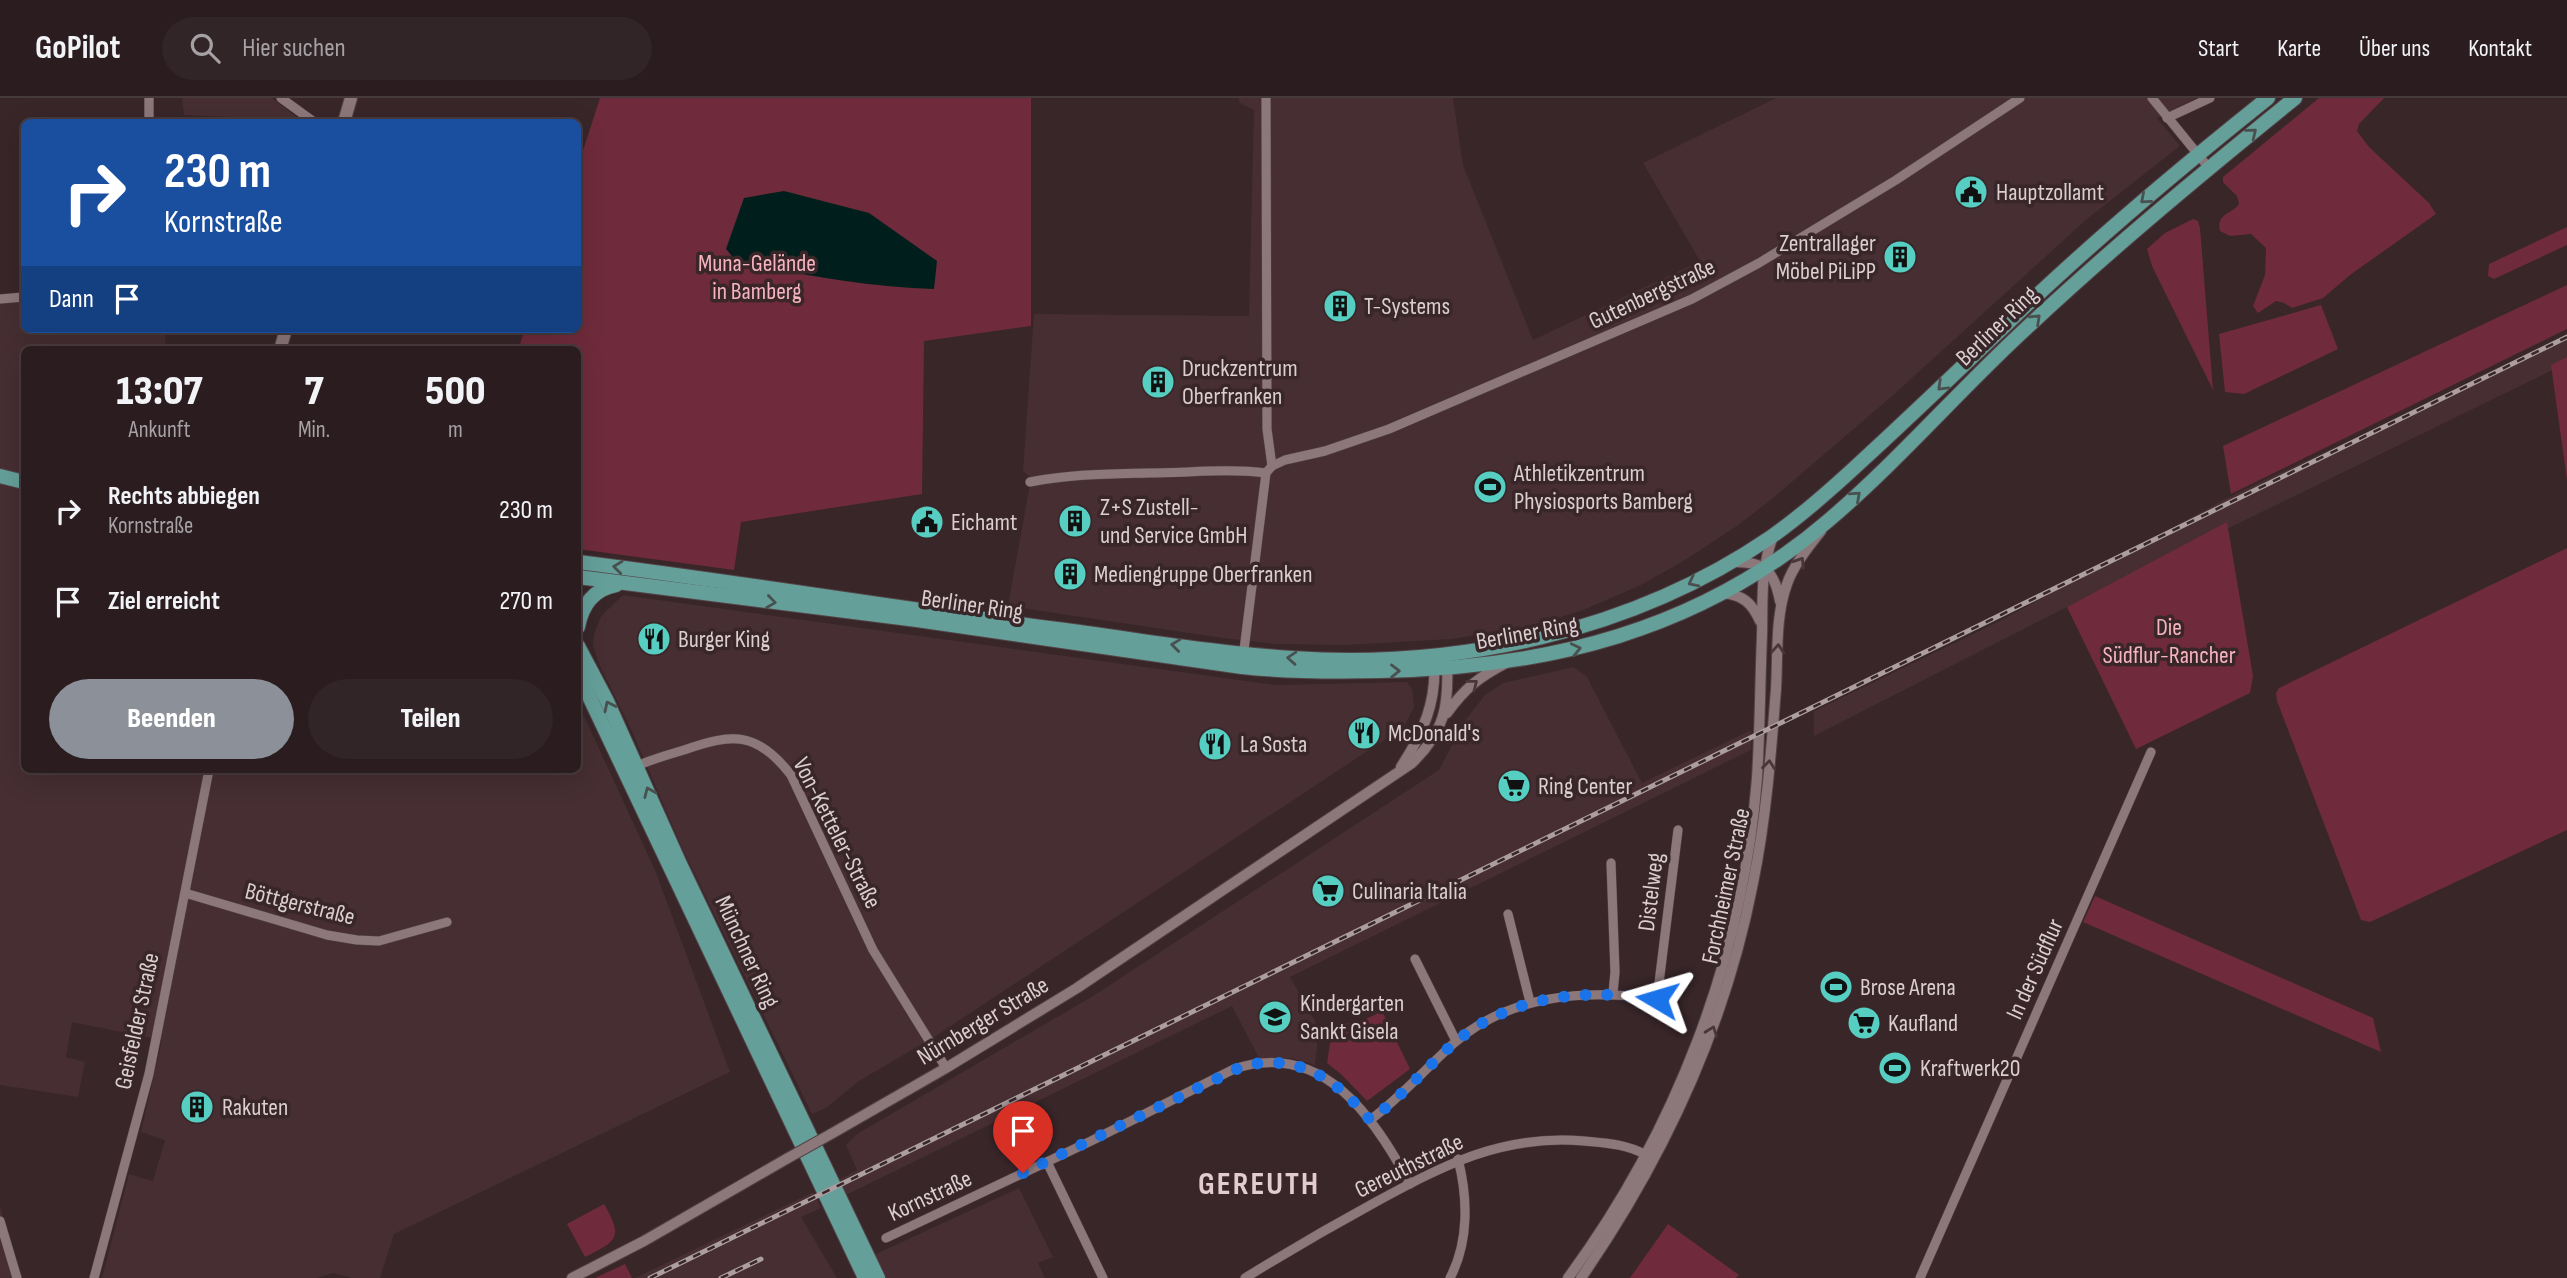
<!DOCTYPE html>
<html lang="de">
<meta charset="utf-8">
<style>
body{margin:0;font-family:"Sofia Sans Condensed",sans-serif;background:#322528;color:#f1f3f6;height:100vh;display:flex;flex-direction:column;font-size:26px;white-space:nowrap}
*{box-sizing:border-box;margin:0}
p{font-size:23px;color:#a5a1a4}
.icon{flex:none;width:38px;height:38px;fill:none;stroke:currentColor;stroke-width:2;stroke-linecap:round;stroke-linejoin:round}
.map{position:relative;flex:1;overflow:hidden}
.details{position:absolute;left:21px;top:248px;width:560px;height:427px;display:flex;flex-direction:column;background:#2a1c1f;border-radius:10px;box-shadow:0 7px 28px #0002,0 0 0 2px #463a3d}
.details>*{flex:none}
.top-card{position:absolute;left:21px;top:21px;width:560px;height:214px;border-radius:10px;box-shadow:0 7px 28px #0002,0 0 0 2px #463a3d;background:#1a4fa0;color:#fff;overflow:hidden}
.pin{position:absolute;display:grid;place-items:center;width:60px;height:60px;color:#fff;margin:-72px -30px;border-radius:50% 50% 50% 0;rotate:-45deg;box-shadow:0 0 7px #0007}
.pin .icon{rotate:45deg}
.me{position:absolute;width:77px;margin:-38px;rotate:277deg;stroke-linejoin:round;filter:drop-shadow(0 0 5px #0008)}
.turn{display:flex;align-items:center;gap:24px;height:147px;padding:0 28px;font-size:32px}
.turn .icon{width:91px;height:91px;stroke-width:2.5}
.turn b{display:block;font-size:49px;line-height:60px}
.then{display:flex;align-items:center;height:66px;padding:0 28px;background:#0003;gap:14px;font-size:26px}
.eta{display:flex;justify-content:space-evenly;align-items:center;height:119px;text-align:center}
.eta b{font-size:42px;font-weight:800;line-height:49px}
.cta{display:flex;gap:14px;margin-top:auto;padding:14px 28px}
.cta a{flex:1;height:80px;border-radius:42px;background:#8c9099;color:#fff;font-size:28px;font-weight:800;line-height:80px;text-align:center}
.cta a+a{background:#322528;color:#f1f3f6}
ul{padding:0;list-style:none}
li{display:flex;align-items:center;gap:21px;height:91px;padding:0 28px}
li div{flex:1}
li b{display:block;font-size:26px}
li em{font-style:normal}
header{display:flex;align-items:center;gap:42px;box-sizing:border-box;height:98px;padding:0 35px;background:#2a1c1f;border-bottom:2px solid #463a3d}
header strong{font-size:33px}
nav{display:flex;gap:38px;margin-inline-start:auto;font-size:24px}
.search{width:490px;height:63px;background:#322528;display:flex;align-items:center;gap:18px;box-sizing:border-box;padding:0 24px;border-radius:38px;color:#a5a1a4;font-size:26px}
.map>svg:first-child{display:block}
.built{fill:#462e32}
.green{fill:#6f2b3b}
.water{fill:#001f1c}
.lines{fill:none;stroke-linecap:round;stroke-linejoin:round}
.minor-casing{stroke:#534447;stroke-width:10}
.tertiary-casing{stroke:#534447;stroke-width:12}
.secondary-casing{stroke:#534447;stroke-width:14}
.primary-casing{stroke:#534447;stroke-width:16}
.minor{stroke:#8c777a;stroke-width:9}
.tertiary{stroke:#8c777a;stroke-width:10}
.secondary{stroke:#8c777a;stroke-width:12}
.primary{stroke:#659f99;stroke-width:14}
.rail-casing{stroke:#ab9da0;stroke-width:5}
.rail{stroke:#382629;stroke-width:2.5;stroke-dasharray:8;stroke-linecap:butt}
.tertiary-bridge-casing{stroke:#534447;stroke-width:12;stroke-linecap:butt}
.tertiary-bridge{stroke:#8c777a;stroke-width:10}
.oneway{stroke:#485050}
.oneway2{stroke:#493639}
.route{stroke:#1a73e8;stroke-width:12;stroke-dasharray:0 21.6}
.labels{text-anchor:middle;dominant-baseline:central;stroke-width:7;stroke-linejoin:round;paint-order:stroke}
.poi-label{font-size:24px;fill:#daced0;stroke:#382629;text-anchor:start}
.park-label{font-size:24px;fill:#f6b4be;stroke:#382629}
.street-label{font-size:24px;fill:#daced0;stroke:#382629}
.district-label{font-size:32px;font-weight:bold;letter-spacing:2px;fill:#e3cccf;stroke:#382629}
</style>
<header>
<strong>GoPilot</strong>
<div class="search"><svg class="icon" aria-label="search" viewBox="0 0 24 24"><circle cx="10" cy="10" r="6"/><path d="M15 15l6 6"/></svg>Hier suchen</div>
<nav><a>Start</a><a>Karte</a><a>Über uns</a><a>Kontakt</a></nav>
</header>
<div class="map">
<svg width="2567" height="1180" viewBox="0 0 2567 1180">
<rect width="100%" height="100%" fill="#382629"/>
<g class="built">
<path d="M 182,0 L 272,0 L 303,24 L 264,24 L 233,19 L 184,17 Z"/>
<path d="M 1238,0 L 1453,0 L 1463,67 L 1533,242 L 1700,163 L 1643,65 L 1776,0 L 2196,0 L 2157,20 L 2180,48 L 2087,121 L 1891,299 L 1773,400 L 1737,428 L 1682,464 L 1641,487 L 1581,513 L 1531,528 L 1452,541 L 1345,547 L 1276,546 L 1223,540 L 1008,508 L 1031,380 L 1023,373 L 1034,216 L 1249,218 L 1254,12 L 1240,5 Z"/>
<path d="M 24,203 L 24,231 L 166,231 L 165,252 L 24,252 L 24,672 L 578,672 L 578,605 L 655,772 L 730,974 L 394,1136 L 380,1180 L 353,1180 L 333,1175 L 317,1180 L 102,1180 L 129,1076 L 153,1083 L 165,1042 L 141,1034 L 162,942 L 72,924 L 66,959 L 85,964 L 78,999 L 0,987 L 0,205 Z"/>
<path d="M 2567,240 L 2567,265 L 2067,509 L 1814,638 L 1814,613 L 1998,524 L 2229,399 Z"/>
<path d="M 623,497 L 1276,587 L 1407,584 L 1412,591 L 1414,609 L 1404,629 L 934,939 L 859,983 L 826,1010 L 812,1016 L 683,752 L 631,631 L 599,566 L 593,548 L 594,536 L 601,518 Z"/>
<path d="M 1574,569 L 1587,579 L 1642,685 L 1751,632 L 1751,652 L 1290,879 L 1319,930 L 1315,967 L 1291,960 L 1259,960 L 1232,908 L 844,1098 L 837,1083 L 857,1072 L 846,1047 L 857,1036 L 1093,898 L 1439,672 L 1464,624 L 1485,597 L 1503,585 Z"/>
<path d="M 1019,1090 L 1053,1159 L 1038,1165 L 1045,1180 L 875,1180 L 865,1161 Z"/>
<path d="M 813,1094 L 821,1110 L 801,1119 L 837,1180 L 635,1180 Z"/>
<path d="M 0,1108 L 4,1123 L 21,1180 L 0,1180 Z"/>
</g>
<g class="green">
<path d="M 600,0 L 1031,0 L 1031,228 L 924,243 L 922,396 L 741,424 L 734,472 L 578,451 L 578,252 L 518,252 L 525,231 L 578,231 L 578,68 Z"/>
<path d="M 2319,0 L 2384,0 L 2359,26 L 2357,33 L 2369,49 L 2429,105 L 2436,116 L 2350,177 L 2323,200 L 2292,210 L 2284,205 L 2276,203 L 2258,215 L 2253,208 L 2265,177 L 2266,150 L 2251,136 L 2230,138 L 2220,133 C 2216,115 2232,116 2239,106 L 2237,98 L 2223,84 L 2223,79 Z"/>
<path d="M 2193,121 L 2198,123 L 2200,130 L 2213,292 L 2152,168 L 2147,151 L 2165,135 Z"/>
<path d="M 2567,129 L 2567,147 L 2494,181 L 2488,178 L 2489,166 Z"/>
<path d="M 2567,187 L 2567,231 L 2231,396 L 2223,348 Z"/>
<path d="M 2321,207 L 2338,251 L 2244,296 L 2225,294 L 2219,236 Z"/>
<path d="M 2567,259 L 2567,382 L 2551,267 Z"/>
<path d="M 2227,424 L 2253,578 L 2250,595 L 2136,651 L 2067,509 Z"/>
<path d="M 2567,450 L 2567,732 L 2370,824 L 2361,822 L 2277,603 L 2276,595 L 2279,590 Z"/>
<path d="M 2095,798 L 2373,920 L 2381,954 L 2083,824 Z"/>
<path d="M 1382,913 L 1410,971 L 1367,1003 L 1341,976 L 1327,965 L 1333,926 C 1352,927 1366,922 1382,913 Z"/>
<path d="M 604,1106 C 624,1140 617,1143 585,1159 L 567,1126 Z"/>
<path d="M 1668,1126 L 1739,1177 L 1736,1180 L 1630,1180 Z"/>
<path d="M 625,1166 L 632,1180 L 595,1180 Z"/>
</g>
<path class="water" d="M 784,93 L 869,115 L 937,163 L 934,191 C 865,189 803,177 736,163 L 726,151 L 744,100 Z"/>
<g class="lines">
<defs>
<g id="minor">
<path d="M 149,0 L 149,24"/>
<path d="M 281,0 L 314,24"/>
<path d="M 1266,0 L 1267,331 L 1272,368"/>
<path d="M 2152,0 L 2209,70"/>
<path d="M 2167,20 L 2210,0"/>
<path d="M 0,201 L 24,199"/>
<path d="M 1030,384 C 1070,376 1107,376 1148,375 C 1188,375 1226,370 1266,375"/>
<path d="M 1243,560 L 1266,375 L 1272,368 L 1285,362 L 1325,353 L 1389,331 L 1692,201 L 1759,165 L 1896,82 L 2020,0"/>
<path d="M 632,670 C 649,662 667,657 684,652 C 732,635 757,633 791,677 L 873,852 L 946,970"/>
<path d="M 1611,765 L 1615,874 L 1613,895"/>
<path d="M 185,795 L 327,837 L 357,842 L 379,843 L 447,824"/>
<path d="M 1508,816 L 1530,904"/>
<path d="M 1415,861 L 1456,943"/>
<path d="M 1370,1022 C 1400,1000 1425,971 1453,946 C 1510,896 1585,891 1657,901 L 1678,732"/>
<path d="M 1047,1064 L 1103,1180"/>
<path d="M 0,1123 L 17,1180"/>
<path d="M 886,1140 L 1091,1043 L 1234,971 C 1322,941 1374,1019 1410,1086"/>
<path d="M 94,1180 L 149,976 L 209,672"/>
<path d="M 1245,1180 C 1287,1154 1330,1129 1374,1105 C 1444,1067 1502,1036 1584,1043 C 1606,1045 1627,1046 1646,1057"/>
<path d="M 1450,1180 C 1469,1144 1468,1100 1458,1061"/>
<path d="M 1920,1180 L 2151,654"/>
</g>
<g id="tertiary">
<path d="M 1732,464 C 1764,463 1774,472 1780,503"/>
<path d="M 1723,495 C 1743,497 1752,505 1760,523"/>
<path d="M 1447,615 C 1465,590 1479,579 1506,565"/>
<path d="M 1401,669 C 1423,635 1437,604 1434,563"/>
<path d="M 831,1036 L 946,970 L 1077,890 L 1412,665 C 1445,633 1449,608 1447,564"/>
<path d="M 572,1180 L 644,1143 L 788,1060"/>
<path d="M 1568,1180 C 1675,1035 1743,860 1757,680 C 1760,633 1760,585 1762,537 C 1763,500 1760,474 1773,438"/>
<path d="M 1581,1180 C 1664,1060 1725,929 1753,785 C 1766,722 1771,656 1776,591 C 1778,557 1775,519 1787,486 C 1793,468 1809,448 1821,433"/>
</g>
<g id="secondary">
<path d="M 344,24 L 351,0"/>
<path d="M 280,252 L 286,231"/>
</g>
<g id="primary">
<path d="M 0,378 L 24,384"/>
<path d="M 578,464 C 738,484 897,510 1057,531 C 1135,541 1213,555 1292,560 C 1458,571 1632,534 1771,439 C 1804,416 1835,388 1865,360 C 1914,315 1962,269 2010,223 C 2092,144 2179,71 2268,0"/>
<path d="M 578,479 L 917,522 L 1242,569 C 1288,574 1334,574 1380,573 C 1547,570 1700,533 1829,422 C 1896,365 1954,298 2018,238 C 2107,154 2200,77 2295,0"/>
<path d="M 578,529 C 582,507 594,491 616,487"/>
<path d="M 578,548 L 607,603 L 680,766 L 878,1180"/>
<path d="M 578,575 L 865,1180"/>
</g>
</defs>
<use href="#minor" class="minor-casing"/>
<use href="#tertiary" class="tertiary-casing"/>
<use href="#secondary" class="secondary-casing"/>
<use href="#primary" class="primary-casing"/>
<use href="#minor" class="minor"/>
<use href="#tertiary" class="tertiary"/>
<use href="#secondary" class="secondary"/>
<use href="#primary" class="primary"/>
<defs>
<g id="rail">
<path d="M 650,1180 L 2567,239"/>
<path d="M 721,1180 L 761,1161"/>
</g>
</defs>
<use href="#rail" class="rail-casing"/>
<use href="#rail" class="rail"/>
<defs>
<path id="tertiary-bridge" d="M 788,1060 L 831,1036"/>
</defs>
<use href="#tertiary-bridge" class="tertiary-bridge-casing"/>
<use href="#tertiary-bridge" class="tertiary-bridge"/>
</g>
<defs><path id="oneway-chevron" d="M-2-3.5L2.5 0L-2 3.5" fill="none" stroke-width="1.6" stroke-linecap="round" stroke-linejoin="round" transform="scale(1.75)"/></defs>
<g class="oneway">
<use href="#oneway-chevron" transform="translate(2252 35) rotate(-39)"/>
<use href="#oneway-chevron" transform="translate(2145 101) rotate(139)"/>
<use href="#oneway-chevron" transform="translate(2036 221) rotate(-43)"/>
<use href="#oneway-chevron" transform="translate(1942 288) rotate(136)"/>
<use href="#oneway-chevron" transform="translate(1856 398) rotate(-42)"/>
<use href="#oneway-chevron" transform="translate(618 469) rotate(-173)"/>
<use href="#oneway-chevron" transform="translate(1693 484) rotate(153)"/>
<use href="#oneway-chevron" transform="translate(771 504) rotate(8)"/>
<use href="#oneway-chevron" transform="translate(1176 547) rotate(-173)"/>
<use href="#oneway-chevron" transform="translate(1576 551) rotate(-13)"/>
<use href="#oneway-chevron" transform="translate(1292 560) rotate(-176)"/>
<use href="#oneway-chevron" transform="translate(1395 573) rotate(-1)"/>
<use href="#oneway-chevron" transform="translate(609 608) rotate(-116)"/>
<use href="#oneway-chevron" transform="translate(649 694) rotate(-114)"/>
</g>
<g class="oneway2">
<use href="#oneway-chevron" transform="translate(1800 464) rotate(-57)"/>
<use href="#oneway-chevron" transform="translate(1778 551) rotate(-86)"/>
<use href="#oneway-chevron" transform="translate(1473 586) rotate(-38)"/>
<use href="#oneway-chevron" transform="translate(1769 667) rotate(-84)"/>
<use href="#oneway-chevron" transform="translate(1712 933) rotate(-70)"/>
</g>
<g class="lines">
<path class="route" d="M 1023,1075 L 1243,968 C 1300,955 1335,981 1370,1022 C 1400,1000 1425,971 1453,946 C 1511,896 1585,891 1657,901"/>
</g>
<defs>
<symbol id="civic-disc" viewBox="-11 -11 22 22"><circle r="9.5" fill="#57cec2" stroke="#382629"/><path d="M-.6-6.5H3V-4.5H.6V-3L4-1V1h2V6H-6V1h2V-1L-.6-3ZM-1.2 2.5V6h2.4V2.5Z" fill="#111"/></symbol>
<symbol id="building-disc" viewBox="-11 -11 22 22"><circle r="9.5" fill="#57cec2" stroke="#382629"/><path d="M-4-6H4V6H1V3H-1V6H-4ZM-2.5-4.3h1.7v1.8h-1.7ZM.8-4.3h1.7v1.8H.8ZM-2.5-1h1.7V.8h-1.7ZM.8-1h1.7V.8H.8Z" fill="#111"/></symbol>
<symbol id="stadium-disc" viewBox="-11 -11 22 22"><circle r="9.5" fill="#57cec2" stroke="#382629"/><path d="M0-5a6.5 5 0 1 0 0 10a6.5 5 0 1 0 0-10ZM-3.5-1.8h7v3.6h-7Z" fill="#111"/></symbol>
<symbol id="restaurant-disc" viewBox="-11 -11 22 22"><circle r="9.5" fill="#57cec2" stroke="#382629"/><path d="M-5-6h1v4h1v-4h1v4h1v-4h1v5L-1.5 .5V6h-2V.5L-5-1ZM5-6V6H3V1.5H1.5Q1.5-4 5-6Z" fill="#111"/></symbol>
<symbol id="supermarket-disc" viewBox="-11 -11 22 22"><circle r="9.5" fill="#57cec2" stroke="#382629"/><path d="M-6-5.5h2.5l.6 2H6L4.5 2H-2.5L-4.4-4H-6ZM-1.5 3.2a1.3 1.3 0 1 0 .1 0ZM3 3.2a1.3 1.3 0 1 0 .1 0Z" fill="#111"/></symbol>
<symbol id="school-disc" viewBox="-11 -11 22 22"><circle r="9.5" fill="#57cec2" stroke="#382629"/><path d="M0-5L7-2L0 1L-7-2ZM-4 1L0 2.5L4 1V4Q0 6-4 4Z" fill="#111"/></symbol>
</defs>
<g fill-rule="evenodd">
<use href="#civic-disc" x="1952" y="75" width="38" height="38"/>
<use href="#building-disc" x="1881" y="140" width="38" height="38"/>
<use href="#building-disc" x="1321" y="189" width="38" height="38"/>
<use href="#building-disc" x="1139" y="265" width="38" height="38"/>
<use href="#stadium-disc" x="1471" y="370" width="38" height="38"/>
<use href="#building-disc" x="1056" y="404" width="38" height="38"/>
<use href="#civic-disc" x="908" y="405" width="38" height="38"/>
<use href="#building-disc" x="1051" y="457" width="38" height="38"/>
<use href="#restaurant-disc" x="635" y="522" width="38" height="38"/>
<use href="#restaurant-disc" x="1345" y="616" width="38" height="38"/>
<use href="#restaurant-disc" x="1196" y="627" width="38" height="38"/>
<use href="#supermarket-disc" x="1495" y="669" width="38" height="38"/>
<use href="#supermarket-disc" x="1309" y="774" width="38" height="38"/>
<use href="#stadium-disc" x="1817" y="870" width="38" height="38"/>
<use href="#school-disc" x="1256" y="900" width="38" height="38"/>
<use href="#supermarket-disc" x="1845" y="906" width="38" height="38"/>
<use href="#stadium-disc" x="1876" y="951" width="38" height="38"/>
<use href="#building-disc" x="178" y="990" width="38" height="38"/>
</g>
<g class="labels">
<g class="poi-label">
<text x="1996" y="94">Hauptzollamt</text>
<text x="1876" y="145" text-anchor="end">Zentrallager<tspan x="1876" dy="28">Möbel PiLiPP</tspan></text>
<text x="1364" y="208">T-Systems</text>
<text x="1182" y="270">Druckzentrum<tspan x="1182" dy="28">Oberfranken</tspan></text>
<text x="1514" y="375">Athletikzentrum<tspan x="1514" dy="28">Physiosports Bamberg</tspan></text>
<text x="1100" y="409">Z+S Zustell-<tspan x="1100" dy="28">und Service GmbH</tspan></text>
<text x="951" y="424">Eichamt</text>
<text x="1094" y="476">Mediengruppe Oberfranken</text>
<text x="678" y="541">Burger King</text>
<text x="1388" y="635">McDonald's</text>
<text x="1240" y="646">La Sosta</text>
<text x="1538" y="688">Ring Center</text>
<text x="1352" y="793">Culinaria Italia</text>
<text x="1860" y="889">Brose Arena</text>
<text x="1300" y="905">Kindergarten<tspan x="1300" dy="28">Sankt Gisela</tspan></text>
<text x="1888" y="925">Kaufland</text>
<text x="1920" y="970">Kraftwerk20</text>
<text x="222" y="1009">Rakuten</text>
</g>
<g class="park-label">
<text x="757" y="165">Muna-Gelände<tspan x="757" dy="28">in Bamberg</tspan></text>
<text x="2169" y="529">Die<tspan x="2169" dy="28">Südflur-Rancher</tspan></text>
</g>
<g class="street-label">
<text transform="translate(1652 196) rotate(-25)">Gutenbergstraße</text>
<text transform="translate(1997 228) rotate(-44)">Berliner Ring</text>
<text transform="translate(972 507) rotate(8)">Berliner Ring</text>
<text transform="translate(1527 535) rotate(-10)">Berliner Ring</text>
<text transform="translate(837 735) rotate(63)">Von-Ketteler-Straße</text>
<text transform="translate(1726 788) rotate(-78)">Forchheimer Straße</text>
<text transform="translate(1651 794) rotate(-83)">Distelweg</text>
<text transform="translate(300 806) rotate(14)">Böttgerstraße</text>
<text transform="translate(747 854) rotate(65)">Münchner Ring</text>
<text transform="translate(2035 871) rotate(-66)">In der Südflur</text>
<text transform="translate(137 923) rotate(-78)">Geisfelder Straße</text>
<text transform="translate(983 923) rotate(-31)">Nürnberger Straße</text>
<text transform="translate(1409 1068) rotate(-26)">Gereuthstraße</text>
<text transform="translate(930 1098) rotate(-25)">Kornstraße</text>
</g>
<g class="district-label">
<text x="1259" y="1086">GEREUTH</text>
</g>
</g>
</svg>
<div class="pin" style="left:1023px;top:1075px;background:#d93025"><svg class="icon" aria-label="arrive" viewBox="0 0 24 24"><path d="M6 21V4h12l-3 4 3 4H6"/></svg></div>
<svg class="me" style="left:1657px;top:901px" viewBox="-20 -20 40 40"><path d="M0-17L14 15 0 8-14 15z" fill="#1a73e8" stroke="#fff" stroke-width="4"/></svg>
<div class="top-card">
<div class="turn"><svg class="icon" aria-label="right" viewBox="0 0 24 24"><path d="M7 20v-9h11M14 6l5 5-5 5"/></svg><div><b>230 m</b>Kornstraße</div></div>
<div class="then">Dann<svg class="icon" aria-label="arrive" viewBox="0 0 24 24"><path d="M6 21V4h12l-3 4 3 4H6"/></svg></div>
</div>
<section class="details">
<div class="eta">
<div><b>13:07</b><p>Ankunft</p></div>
<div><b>7</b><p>Min.</p></div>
<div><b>500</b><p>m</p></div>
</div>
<ul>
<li><svg class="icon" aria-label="right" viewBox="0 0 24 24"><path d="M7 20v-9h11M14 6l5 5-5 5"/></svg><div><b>Rechts abbiegen</b><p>Kornstraße</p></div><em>230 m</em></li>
<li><svg class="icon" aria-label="arrive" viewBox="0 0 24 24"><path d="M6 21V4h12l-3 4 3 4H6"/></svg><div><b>Ziel erreicht</b></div><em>270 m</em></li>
</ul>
<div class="cta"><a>Beenden</a><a>Teilen</a></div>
</section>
</div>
